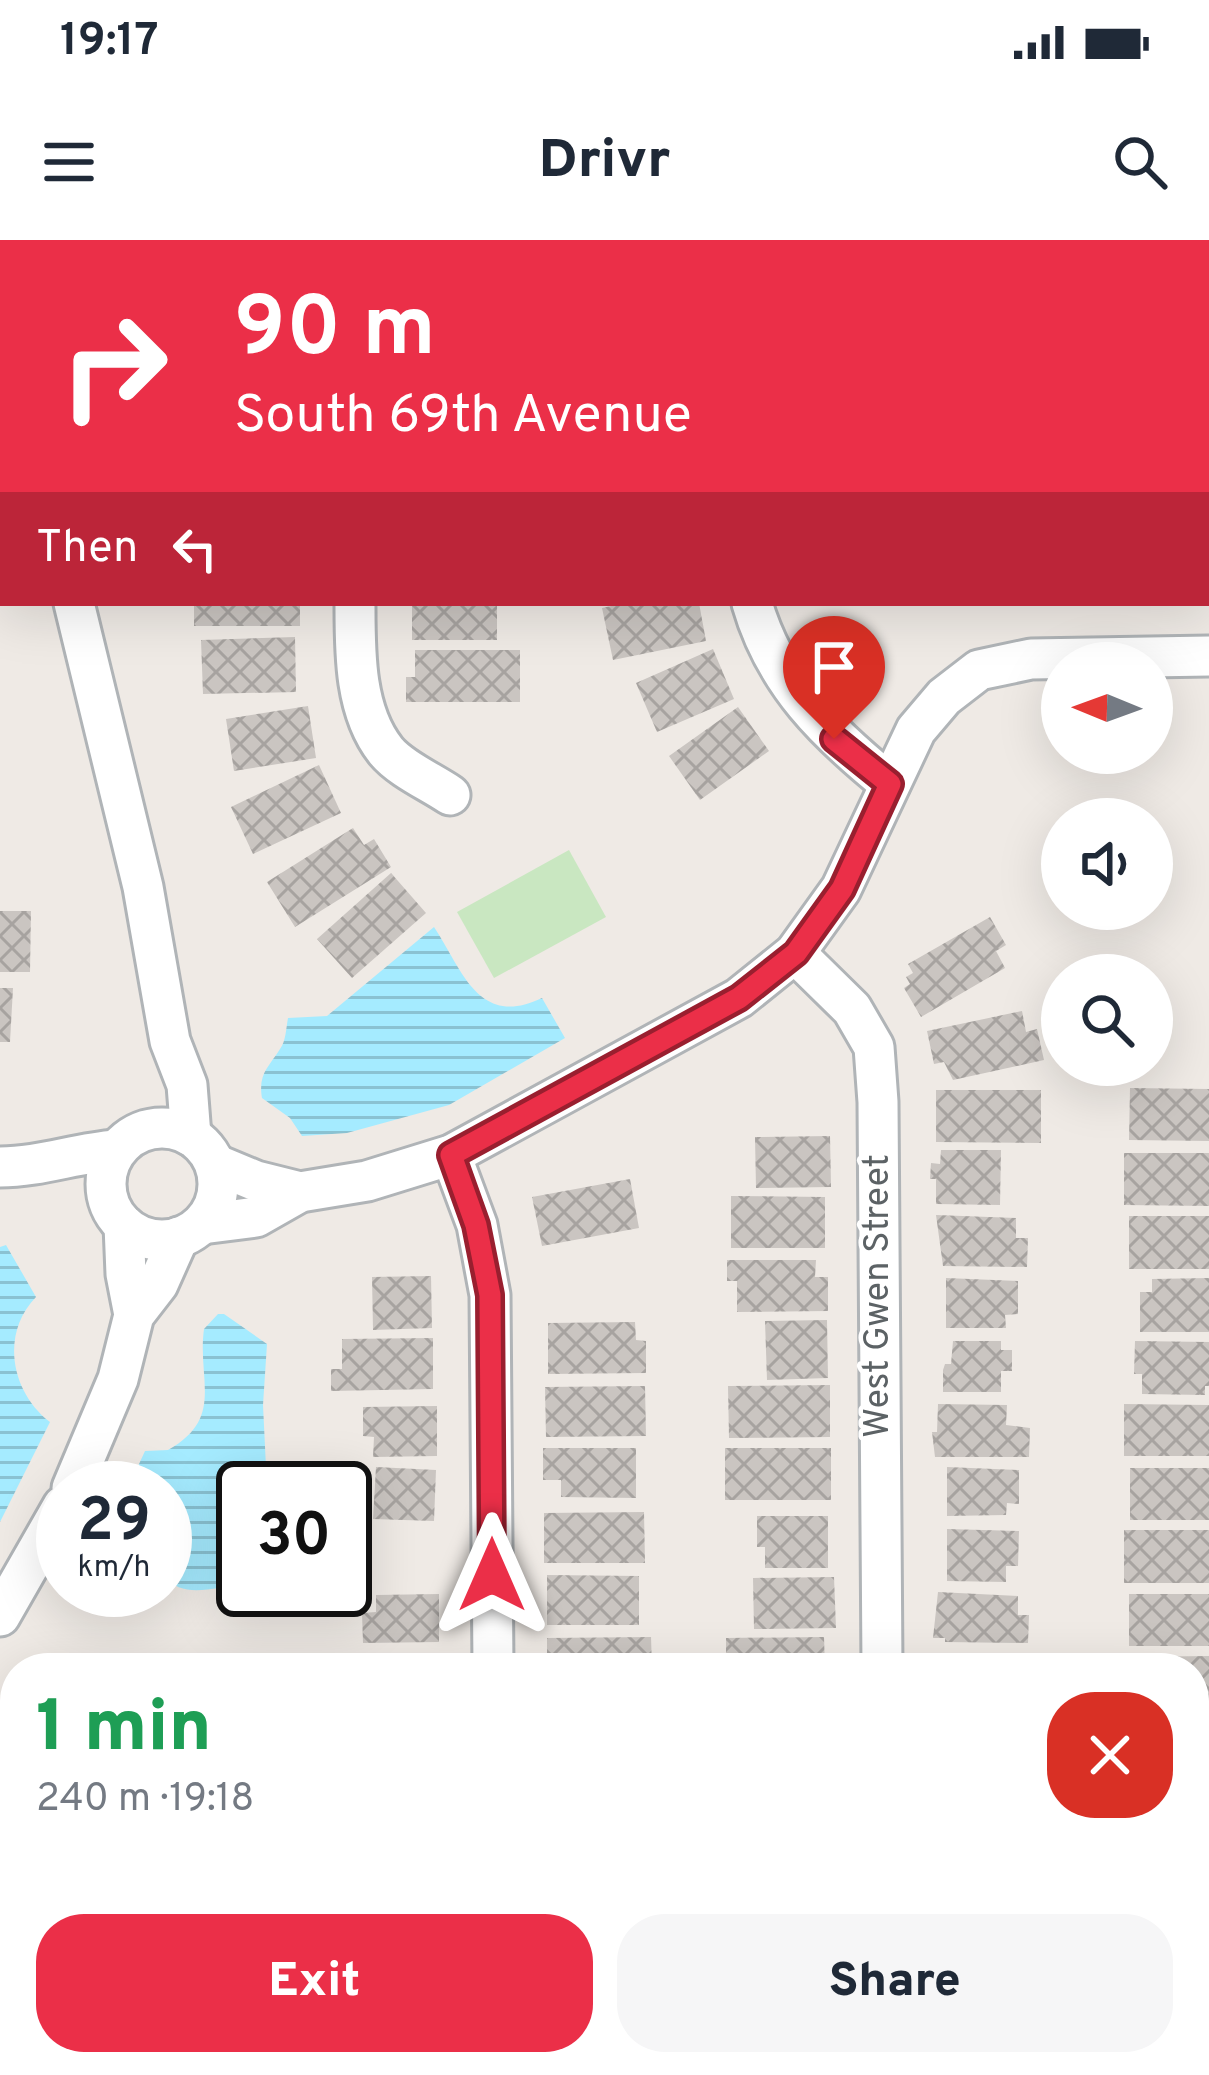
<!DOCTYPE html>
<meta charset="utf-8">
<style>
body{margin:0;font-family:Overpass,sans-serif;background:#f6f6f7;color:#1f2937;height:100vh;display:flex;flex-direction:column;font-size:45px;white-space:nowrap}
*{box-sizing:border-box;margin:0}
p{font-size:39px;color:#747a83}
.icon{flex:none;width:66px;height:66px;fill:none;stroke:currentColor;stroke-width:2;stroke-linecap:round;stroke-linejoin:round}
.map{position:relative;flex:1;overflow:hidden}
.sheet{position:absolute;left:0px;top:1413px;width:1209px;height:423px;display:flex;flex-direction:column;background:#fff;border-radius:48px 48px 0 0;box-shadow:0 12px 48px #0002}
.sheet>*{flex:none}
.hud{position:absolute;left:0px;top:0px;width:1209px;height:366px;box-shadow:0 12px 48px #0002;background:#eb2f48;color:#fff;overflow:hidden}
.needle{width:78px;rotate:271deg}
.buttons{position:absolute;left:1041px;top:402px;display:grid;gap:24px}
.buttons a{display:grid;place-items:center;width:132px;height:132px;border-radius:50%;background:#fff;box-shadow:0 12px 48px #0002;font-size:60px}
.speed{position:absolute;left:36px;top:1221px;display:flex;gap:24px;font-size:60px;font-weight:700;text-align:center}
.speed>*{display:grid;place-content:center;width:156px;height:156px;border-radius:50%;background:#fff;box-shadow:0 12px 48px #0002;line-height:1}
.speed small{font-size:30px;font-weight:400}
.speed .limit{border:6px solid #111;border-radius:18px;background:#fff;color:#111}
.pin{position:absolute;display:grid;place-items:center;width:102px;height:102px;color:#fff;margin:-123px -51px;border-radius:50% 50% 50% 0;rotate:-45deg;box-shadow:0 0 12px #0007}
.pin .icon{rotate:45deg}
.me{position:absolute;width:132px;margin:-66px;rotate:0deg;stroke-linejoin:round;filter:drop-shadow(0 0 9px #0008)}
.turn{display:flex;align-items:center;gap:42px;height:252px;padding:0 36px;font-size:54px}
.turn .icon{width:156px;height:156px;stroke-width:2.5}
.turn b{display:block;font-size:84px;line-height:102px}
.then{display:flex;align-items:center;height:114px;padding:0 36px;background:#0003;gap:24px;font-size:45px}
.round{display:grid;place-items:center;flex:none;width:126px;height:126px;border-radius:48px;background:#f6f6f7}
.overview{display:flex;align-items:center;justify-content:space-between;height:204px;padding:0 36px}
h1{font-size:72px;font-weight:800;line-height:90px;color:#1e9e55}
.cta{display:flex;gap:24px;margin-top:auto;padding:24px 36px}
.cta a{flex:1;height:138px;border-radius:48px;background:#eb2f48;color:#fff;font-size:48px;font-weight:800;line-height:138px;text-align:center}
.cta a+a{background:#f6f6f7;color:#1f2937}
.status{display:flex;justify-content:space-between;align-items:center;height:84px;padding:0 60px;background:#fff;direction:ltr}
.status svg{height:33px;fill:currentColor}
header{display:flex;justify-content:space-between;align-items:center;height:156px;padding:0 36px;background:#fff;font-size:54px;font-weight:800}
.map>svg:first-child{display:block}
.park{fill:#c9e7c1}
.water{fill:url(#water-rules)}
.building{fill:url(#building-cross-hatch)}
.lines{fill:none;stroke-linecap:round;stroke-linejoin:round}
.minor-casing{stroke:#b0b4b7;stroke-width:45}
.minor{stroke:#fff;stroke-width:39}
.route-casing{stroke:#991f2f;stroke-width:30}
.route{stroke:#eb2f48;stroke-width:21}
.labels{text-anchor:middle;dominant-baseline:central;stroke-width:9;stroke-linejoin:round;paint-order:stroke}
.street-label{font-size:36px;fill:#5c6265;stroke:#fff}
</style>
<div class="status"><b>19:17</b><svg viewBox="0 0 49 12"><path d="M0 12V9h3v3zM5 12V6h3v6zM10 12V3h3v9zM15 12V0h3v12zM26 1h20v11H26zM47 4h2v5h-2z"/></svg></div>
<header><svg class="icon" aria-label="menu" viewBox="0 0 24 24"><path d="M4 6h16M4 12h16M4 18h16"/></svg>Drivr<svg class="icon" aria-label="search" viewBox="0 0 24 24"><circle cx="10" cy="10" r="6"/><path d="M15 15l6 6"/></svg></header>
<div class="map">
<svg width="1209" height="1835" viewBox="0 0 1209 1835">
<defs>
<pattern id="water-rules" width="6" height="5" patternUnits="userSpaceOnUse" patternTransform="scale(3)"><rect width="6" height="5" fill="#a5ebff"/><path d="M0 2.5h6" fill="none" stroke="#8ac2d2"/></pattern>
<pattern id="building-cross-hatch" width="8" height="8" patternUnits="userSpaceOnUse" patternTransform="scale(3)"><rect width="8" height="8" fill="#cac5c1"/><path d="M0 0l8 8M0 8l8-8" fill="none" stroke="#a7a3a0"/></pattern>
</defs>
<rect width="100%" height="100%" fill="#efeae5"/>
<g class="park">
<path d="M 569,610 L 606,677 L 494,738 L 457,672 Z"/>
<path d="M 0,1610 L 15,1616 L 15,1821 L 18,1821 L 3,1828 L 0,1828 Z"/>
</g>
<g class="water">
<path d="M 434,687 C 462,729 478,789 542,758 L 565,798 L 449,865 L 347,893 L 302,896 L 290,878 L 262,858 C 258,834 268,828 280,809 C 286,801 286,788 288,778 L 327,776 Z"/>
<path d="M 6,1005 L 36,1057 C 0,1094 11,1152 50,1182 L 0,1282 L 0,1007 Z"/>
<path d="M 218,1074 L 224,1074 L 267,1104 L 263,1165 L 267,1248 L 243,1248 L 243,1346 C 218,1345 182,1361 165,1336 L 165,1248 L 128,1248 L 145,1211 L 168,1210 C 225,1178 197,1140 204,1089 Z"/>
</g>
<g class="building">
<rect x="194" y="363" width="106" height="23"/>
<rect x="412" y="363" width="85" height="37"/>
<path d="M 625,363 L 699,363 L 706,401 L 613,420 L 602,368 Z"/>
<path d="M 295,397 L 296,452 L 203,454 L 201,400 Z"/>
<path d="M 713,409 L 734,459 L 657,492 L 636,443 Z"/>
<path d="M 415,410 L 520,410 L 520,462 L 406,462 L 406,437 L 415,437 Z"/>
<path d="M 308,466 L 316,518 L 234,531 L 226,479 Z"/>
<path d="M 738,467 L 769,511 L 700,560 L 669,516 Z"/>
<path d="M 319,525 L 341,573 L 253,614 L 231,567 Z"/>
<path d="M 353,588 L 364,605 L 374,599 L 391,627 L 295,687 L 267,642 Z"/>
<path d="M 391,633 L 426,673 L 352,738 L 317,699 Z"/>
<path d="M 0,671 L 31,671 L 30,732 L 0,732 Z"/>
<path d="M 990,677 L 1006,705 L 996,711 L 1005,728 L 921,777 L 904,748 L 910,744 L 906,737 L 913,733 L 908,724 Z"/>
<path d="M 0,748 L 13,748 L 10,802 L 0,802 Z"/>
<path d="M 1022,771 L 1026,792 L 1037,789 L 1044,820 L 953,840 L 944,822 L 934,824 L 927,791 Z"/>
<path d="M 1130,848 L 1209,849 L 1209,901 L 1129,900 Z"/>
<path d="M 936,850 L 1041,850 L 1041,903 L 936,902 Z"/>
<path d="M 830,896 L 831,947 L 756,948 L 755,897 Z"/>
<path d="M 941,910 L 1001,910 L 1000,965 L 936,964 L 936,939 L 930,939 L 931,923 L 940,924 Z"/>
<path d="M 1124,913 L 1209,913 L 1209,966 L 1124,965 Z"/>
<path d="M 630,939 L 639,988 L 542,1006 L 532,957 Z"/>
<path d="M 731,956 L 825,957 L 825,1008 L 731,1008 Z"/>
<path d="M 936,975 L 1016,978 L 1016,998 L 1028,998 L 1027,1027 L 943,1026 Z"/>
<rect x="1129" y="976" width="80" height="53"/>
<path d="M 727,1020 L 816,1020 L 815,1037 L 828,1037 L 828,1071 L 737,1072 L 737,1041 L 727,1041 Z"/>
<path d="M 431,1036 L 432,1088 L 373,1090 L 372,1037 Z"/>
<path d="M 946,1038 L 1018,1041 L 1018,1074 L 1005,1075 L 1006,1088 L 946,1088 Z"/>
<path d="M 1209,1038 L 1209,1092 L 1140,1092 L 1140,1052 L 1152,1052 L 1152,1039 Z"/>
<path d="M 827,1080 L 828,1138 L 767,1140 L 765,1081 Z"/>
<path d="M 635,1082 L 636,1100 L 646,1101 L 646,1133 L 548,1134 L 548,1083 Z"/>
<path d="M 433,1098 L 433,1149 L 331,1151 L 331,1129 L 342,1129 L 342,1099 Z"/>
<path d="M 953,1101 L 1001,1101 L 1001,1110 L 1012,1110 L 1012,1131 L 1001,1131 L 1001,1152 L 943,1152 L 943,1130 L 945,1124 L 951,1124 Z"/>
<path d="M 1135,1101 L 1209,1102 L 1209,1146 L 1205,1146 L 1205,1155 L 1142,1154 L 1142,1134 L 1134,1134 Z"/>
<path d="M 830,1145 L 830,1197 L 729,1198 L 728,1146 Z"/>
<path d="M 645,1146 L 646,1196 L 546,1197 L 545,1147 Z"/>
<path d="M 938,1164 L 1007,1165 L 1006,1185 L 1030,1188 L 1029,1217 L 935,1217 L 932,1192 L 937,1192 Z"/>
<path d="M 1124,1164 L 1209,1165 L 1209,1216 L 1124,1216 Z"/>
<path d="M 437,1166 L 437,1216 L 373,1217 L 374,1197 L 363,1196 L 363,1167 Z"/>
<path d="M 543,1208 L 636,1208 L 636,1258 L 561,1257 L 561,1240 L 543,1240 Z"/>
<rect x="725" y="1208" width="106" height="52"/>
<path d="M 376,1227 L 436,1230 L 434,1281 L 373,1279 Z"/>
<path d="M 947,1227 L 1019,1230 L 1019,1264 L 1007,1263 L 1006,1275 L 947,1276 Z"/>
<rect x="1130" y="1228" width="79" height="52"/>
<path d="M 644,1272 L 645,1323 L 544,1323 L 544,1273 Z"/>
<path d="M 757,1276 L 828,1276 L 828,1328 L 765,1328 L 765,1307 L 757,1307 Z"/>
<path d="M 947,1289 L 1019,1291 L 1018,1326 L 1006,1326 L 1006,1342 L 947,1341 Z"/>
<rect x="1124" y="1290" width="85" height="53"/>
<path d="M 547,1335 L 639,1336 L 639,1385 L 547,1385 Z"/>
<path d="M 834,1337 L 836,1388 L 754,1389 L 753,1338 Z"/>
<path d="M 938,1352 L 1018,1356 L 1018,1375 L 1029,1375 L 1028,1403 L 945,1402 L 945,1398 L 933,1398 Z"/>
<path d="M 439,1354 L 439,1402 L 363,1403 L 362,1373 L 376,1372 L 376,1355 Z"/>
<rect x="1129" y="1354" width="80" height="52"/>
<path d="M 651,1397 L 652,1428 L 547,1428 L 547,1398 Z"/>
<path d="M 824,1397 L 825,1428 L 737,1428 L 737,1418 L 726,1419 L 726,1398 Z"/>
<path d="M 436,1414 L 436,1428 L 374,1428 L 374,1415 Z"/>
<path d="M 1209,1416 L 1209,1469 L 1194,1469 L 1194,1428 L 1124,1428 L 1124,1417 Z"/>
<path d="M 944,1417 L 1030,1418 L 1030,1428 L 944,1428 Z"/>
<rect x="233" y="1422" width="52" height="6"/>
<rect x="1194" y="1479" width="15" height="52"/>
<rect x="1194" y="1543" width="15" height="52"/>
<path d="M 548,1821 L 626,1821 L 627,1829 L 548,1829 Z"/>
<path d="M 767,1821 L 830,1821 L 829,1831 L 767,1829 Z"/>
<rect x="335" y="1824" width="92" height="11"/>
<rect x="165" y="1825" width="84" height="10"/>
<rect x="938" y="1830" width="96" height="5"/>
</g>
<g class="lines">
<defs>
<g id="minor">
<path d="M 53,0 L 53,3"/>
<path d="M 743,0 L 743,3"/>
<path d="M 1163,0 L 1172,3"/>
<path d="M 354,3 L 354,0"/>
<path d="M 1206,9 L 1209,9"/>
<path d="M 0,88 L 3,88"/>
<path d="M 74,363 L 143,647 L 170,801 L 187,845 L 191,896"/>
<path d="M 355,363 C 355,411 354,471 386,511 C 401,529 431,542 450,555"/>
<path d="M 752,363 C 775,443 827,493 890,544"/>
<path d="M 795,713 L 852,769 L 874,807 L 878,862 L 882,1428"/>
<circle cx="162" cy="944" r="56"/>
<path d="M 451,915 L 477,985 L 490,1055 L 493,1428"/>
<path d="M 215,924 L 256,941 L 300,952"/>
<path d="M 0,927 C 40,927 76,913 116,910"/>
<path d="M 202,984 L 256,977 L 300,952 L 367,941 L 451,915 L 739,758 L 795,713 L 841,649 L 916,490 L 944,457 L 979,430 L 1031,419 L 1209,416"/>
<path d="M 124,985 L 126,1034 L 134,1075"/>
<path d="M 72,1248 L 118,1139 L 134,1075 L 158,1044 L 179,997"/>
<path d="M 0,1376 L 63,1266"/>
<path d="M 1194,1696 L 1209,1687"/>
<path d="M 100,1821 L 100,1835"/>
<path d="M 495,1821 L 495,1835"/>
<path d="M 882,1835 L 882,1821"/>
</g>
</defs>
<use href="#minor" class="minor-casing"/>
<use href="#minor" class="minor"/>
</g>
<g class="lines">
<defs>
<path id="route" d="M 492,1335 L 490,1055 L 476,985 L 451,915 L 739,758 L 796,713 L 842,649 L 890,544 L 834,499"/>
</defs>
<use href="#route" class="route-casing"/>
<use href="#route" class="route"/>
</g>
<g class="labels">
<g class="street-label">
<text transform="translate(879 1056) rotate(-90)">West Gwen Street</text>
</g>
</g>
</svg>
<div class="buttons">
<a><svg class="needle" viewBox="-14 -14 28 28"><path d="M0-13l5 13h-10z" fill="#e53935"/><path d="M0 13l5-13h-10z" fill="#747a83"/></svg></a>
<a><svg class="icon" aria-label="sound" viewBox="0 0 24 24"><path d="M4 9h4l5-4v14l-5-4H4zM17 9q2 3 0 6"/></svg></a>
<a><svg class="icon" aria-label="search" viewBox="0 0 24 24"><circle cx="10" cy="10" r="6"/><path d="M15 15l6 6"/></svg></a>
</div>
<div class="speed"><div>29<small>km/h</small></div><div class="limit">30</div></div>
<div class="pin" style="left:834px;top:499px;background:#d93025"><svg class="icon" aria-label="arrive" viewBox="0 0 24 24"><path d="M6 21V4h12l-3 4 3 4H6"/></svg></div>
<svg class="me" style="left:492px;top:1335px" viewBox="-20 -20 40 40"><path d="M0-17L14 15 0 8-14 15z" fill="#eb2f48" stroke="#fff" stroke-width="4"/></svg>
<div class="hud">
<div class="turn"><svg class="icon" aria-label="right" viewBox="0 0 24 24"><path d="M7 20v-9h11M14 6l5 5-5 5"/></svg><div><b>90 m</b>South 69th Avenue</div></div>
<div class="then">Then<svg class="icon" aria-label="left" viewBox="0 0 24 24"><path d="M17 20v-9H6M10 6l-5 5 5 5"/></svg></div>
</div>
<section class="sheet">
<div class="overview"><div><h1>1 min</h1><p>240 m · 19:18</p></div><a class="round" style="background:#d93025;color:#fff"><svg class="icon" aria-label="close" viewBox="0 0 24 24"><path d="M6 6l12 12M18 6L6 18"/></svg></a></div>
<div class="cta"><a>Exit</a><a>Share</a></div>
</section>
</div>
